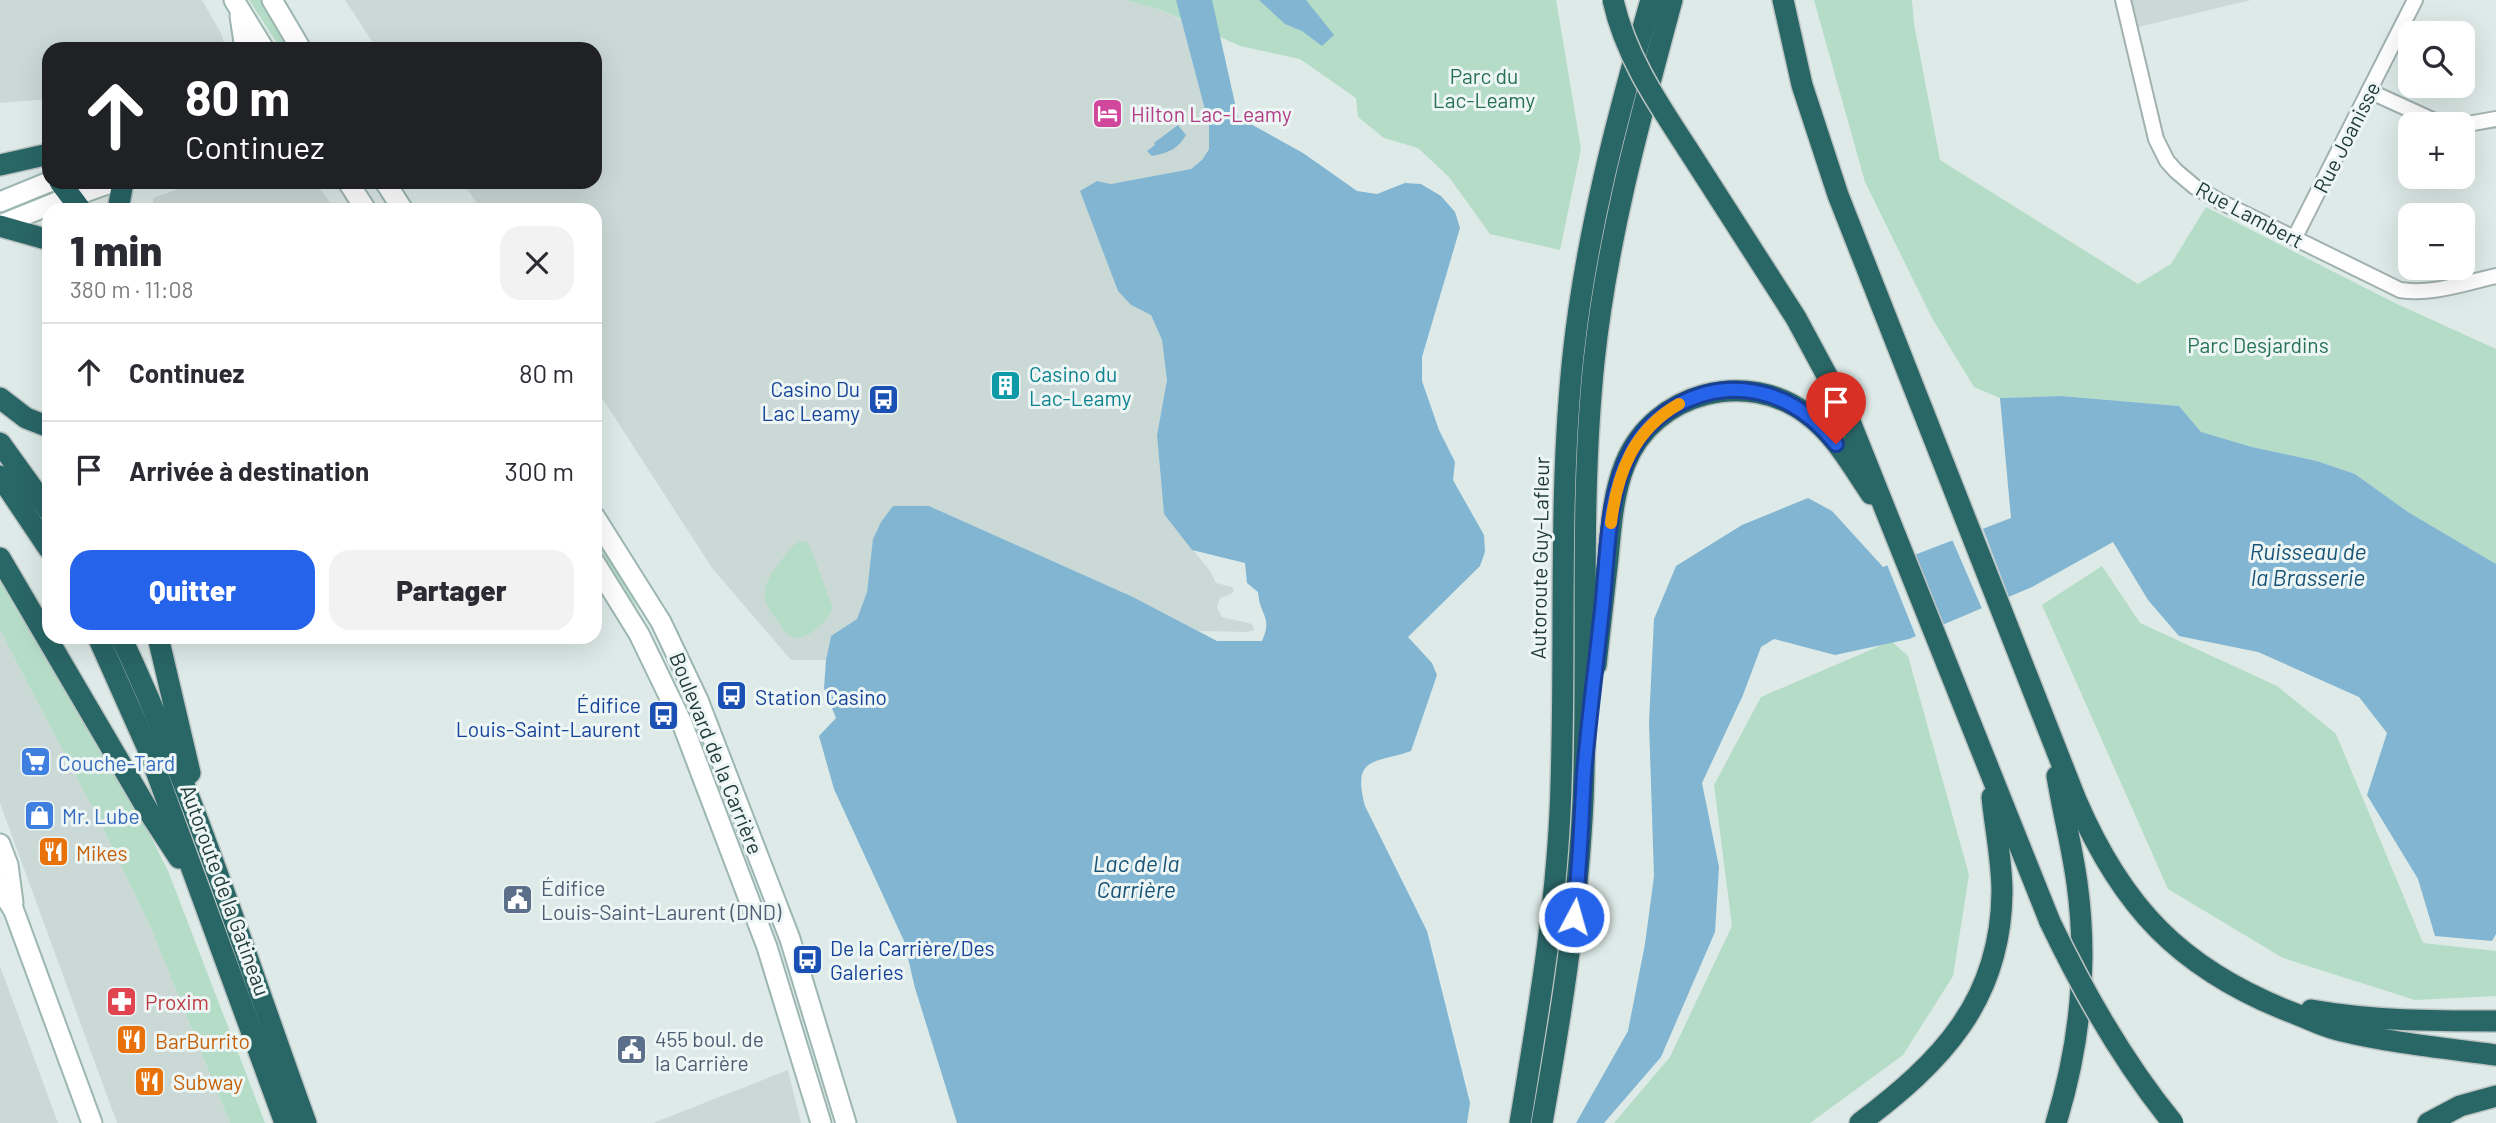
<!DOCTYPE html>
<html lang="fr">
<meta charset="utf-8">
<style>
body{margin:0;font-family:Barlow,sans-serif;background:#f2f2f3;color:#2b2b33;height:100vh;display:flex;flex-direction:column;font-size:26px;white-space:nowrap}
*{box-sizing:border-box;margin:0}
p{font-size:23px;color:#7c7c81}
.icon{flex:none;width:38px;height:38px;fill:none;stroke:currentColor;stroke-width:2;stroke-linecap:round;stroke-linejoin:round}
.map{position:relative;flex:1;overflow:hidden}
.details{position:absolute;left:42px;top:203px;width:560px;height:441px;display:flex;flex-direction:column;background:#fff;border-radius:21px;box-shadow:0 7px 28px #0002}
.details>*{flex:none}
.guide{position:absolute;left:42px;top:42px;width:560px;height:147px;border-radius:21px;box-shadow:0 7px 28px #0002;background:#202124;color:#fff;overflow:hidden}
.controls{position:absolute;left:2398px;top:21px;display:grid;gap:14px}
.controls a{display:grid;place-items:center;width:77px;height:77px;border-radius:14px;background:#fff;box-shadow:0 7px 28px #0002;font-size:35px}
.pin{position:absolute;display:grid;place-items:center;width:60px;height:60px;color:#fff;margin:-72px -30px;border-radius:50% 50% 50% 0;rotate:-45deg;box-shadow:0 0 7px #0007}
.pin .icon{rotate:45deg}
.me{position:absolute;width:77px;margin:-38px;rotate:6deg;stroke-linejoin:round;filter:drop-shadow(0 0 5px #0008)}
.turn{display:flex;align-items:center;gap:24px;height:147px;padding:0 28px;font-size:32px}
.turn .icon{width:91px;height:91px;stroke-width:2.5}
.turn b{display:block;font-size:49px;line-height:60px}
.round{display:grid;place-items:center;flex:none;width:74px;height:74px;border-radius:21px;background:#f2f2f3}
.summary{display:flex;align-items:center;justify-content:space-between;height:119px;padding:0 28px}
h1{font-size:42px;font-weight:800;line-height:52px}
.action{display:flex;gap:14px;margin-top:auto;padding:14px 28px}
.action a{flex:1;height:80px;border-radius:21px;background:#2563eb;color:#fff;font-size:28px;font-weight:800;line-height:80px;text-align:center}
.action a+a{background:#f2f2f3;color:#2b2b33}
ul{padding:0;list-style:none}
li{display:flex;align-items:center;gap:21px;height:98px;padding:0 28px;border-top:2px solid #e1e1e2}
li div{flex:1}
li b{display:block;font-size:26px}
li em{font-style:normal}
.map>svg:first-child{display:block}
.built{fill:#cbd9d6}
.green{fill:#b4dcc7}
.water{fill:#81b5d2}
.pier{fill:#ddeae7}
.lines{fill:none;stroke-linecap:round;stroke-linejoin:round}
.street-casing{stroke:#a0b1af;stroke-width:18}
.secondary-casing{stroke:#9cb6b2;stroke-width:23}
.highway-casing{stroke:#bcc4c3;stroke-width:24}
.street{stroke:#fff;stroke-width:14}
.secondary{stroke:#fff;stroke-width:19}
.highway{stroke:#296666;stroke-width:21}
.highway-bridge-casing{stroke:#bcc4c3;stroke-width:24;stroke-linecap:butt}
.highway-bridge{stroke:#296666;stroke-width:21}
.route-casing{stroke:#184099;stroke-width:18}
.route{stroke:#2563eb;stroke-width:12}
.slow{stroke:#f59e0b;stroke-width:12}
.labels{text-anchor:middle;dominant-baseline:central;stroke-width:6;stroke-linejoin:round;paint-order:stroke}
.park-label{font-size:21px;fill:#277153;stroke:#edf6f4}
.hotel-label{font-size:21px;fill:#b23c85;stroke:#edf6f4;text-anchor:start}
.street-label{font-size:21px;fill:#1e3938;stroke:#edf6f4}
.culture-label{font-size:21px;fill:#0d838f;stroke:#edf6f4;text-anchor:start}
.transit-label{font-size:21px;fill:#164399;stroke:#edf6f4;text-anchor:end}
.shop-label{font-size:21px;fill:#366cbe;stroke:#edf6f4;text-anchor:start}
.food-label{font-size:21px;fill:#c56008;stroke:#edf6f4;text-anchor:start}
.service-label{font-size:21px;fill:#4e5e75;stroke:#edf6f4;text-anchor:start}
.health-label{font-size:21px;fill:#be3a42;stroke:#edf6f4;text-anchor:start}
.water-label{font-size:23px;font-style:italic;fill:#175377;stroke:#edf6f4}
</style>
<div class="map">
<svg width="2496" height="1123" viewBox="0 0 2496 1123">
<rect width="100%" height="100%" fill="#ddeae7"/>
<g class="built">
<path d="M 0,0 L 202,0 L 222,35 L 225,49 L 49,49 L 49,99 L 0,103 Z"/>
<path d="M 345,0 L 1126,0 L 1161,10 L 1181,20 L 1209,125 L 1209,148 L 1202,160 L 1191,169 L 1111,184 L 1097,181 L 1131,305 L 1151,315 L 1162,340 L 1167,380 L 1157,435 L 1164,514 L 1210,571 L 1216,583 L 1232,587 L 1234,591 L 1231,594 L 1220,598 L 1217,607 L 1222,617 L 1252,624 L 1254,630 L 1248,632 L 1198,631 L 1133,597 L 929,506 L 894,506 L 881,522 L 874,539 L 867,592 L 857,619 L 831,636 L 826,660 L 791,660 L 712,568 L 595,387 L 595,210 L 481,210 L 463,182 L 595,182 L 595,49 L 377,49 Z"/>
<path d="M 2123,0 L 2251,0 L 2130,29 Z"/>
<path d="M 198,182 L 315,182 L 336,210 L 154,210 L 153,198 Z"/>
<path d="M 0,630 L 100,822 L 151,928 L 230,1123 L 117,1123 L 0,803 Z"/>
<path d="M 0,966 L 58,1123 L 0,1123 Z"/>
<path d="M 788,1070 L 801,1123 L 653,1123 Z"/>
</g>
<g class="green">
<path d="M 249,0 L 263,0 L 288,49 L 281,49 Z"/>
<path d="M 1126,0 L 1556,0 L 1581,149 L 1560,250 L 1490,234 L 1449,177 L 1418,148 L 1384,138 L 1358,117 L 1356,98 L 1300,59 L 1240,46 L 1161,10 Z"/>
<path d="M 1814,0 L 1912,0 L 1914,24 L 1940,160 L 2138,284 L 2171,264 L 2206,207 L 2397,304 L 2496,349 L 2496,564 L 2408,512 L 2355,474 L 2317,461 L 2252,447 L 2200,432 L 2179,406 L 2061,396 L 2000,398 L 1974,387 L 1932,318 L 1865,182 Z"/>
<path d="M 595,534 L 627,585 L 638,610 L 595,542 Z"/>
<path d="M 800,541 L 808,542 L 833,608 C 827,622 806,643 790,636 C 783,633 781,624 776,619 C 757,595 764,583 781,561 C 787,553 791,546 800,541 Z"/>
<path d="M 2102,566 L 2140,623 L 2277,686 L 2336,734 L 2423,943 L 2496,951 L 2496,996 L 2415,1000 L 2283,958 L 2168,889 L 2042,605 Z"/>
<path d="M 0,580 L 143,821 L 168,871 L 265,1123 L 230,1123 L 151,928 L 100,822 L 0,630 Z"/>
<path d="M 1891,641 L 1908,656 L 1969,875 L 1953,976 L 1903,1055 L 1810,1123 L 1614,1123 L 1670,1057 L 1732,926 L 1714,785 L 1761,697 Z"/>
</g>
<g class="water">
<path d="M 1176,0 L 1212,0 L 1238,117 L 1303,153 L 1357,191 L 1377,194 L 1405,183 L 1421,184 L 1441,196 L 1455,212 L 1460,228 L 1422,357 L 1422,381 L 1439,430 L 1455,462 L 1453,480 L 1484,535 L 1485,552 L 1480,566 L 1408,637 L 1432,663 L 1437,675 L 1411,751 C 1373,764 1352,756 1365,806 L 1427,931 L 1470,1103 L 1467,1123 L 957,1123 L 915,988 L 904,941 L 834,789 L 819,736 L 836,718 L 824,688 L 826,660 L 831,636 L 857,619 L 867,592 L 873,539 L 881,522 L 893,506 L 929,506 L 1133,597 L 1217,641 L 1262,641 C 1273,616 1260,617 1258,592 L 1247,583 L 1245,563 L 1192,550 L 1164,514 L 1157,435 L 1167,380 L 1162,340 L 1151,315 L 1131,305 L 1118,291 L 1080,191 L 1097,181 L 1111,184 L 1191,169 L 1202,160 L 1209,149 L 1209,125 Z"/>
<path d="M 1259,0 L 1306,0 L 1334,35 L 1322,46 L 1302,31 L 1285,24 Z"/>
<path d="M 1178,125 L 1186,135 C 1178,149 1168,153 1152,156 L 1147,151 L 1155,145 L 1154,143 Z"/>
<path d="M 2061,396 L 2179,406 L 2201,432 L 2252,447 L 2317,461 L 2355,474 L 2408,512 L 2496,564 L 2496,934 L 2492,941 L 2435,936 L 2418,879 L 2367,795 L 2387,733 L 2359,697 L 2258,652 L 2179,636 L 2148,600 L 2113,542 L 2032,587 L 1909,639 L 1835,655 L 1774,639 L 1761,647 L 1743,695 L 1702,783 L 1719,867 L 1715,932 L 1661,1057 L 1604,1123 L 1576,1123 L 1628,1031 L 1645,944 L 1654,876 L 1649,722 L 1654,619 L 1676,566 L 1742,525 L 1808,498 L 1832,511 L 1883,567 L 2011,518 L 2000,398 Z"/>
</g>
<g class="pier">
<path d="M 1982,526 L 2010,600 L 1983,611 L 1951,537 Z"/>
<path d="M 1914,552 L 1944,628 L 1917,639 L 1886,562 Z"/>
</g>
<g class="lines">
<defs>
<g id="street">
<path d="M 2123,0 L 2156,139 L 2167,161 L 2176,171 L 2195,187 L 2221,202 L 2400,290 C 2432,295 2465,283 2496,276"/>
<path d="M 2369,91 L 2437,122 L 2447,124"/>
<path d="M 2462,125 L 2496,119"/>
<path d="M 2295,237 L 2415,0"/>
</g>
<g id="secondary">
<path d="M 234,0 L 264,49"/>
<path d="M 272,0 L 301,49"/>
<path d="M 240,16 L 245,49"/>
<path d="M 348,182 L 366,210"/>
<path d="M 385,182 L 403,210"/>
<path d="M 0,202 L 49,182"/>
<path d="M 0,225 L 57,202 L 113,182"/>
<path d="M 595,517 L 661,622 L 698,700 L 790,939 L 846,1123"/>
<path d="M 595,563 L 639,634 L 682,723 L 767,947 L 821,1123"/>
<path d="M 0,844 L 8,865 L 13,903"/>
<path d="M 0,888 L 14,911 L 92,1123"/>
</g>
<g id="highway">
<path d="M 1783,0 L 1802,85 L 1838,195 L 2076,800 C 2122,907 2180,968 2288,1011 C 2305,1017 2321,1026 2338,1030 C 2390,1043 2443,1048 2496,1055"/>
<path d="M 1687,148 L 1796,318 L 1845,409 L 2050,922"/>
<path d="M 0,165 L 49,154"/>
<path d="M 60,182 L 81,210"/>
<path d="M 118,210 L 123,182"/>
<path d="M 0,226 L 49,240"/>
<path d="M 0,398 L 26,418 L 49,427"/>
<path d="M 0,443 L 49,511"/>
<path d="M 0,476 L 49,549"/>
<path d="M 0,558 L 149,812 L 179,858"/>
<path d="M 98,637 L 148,749 L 285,1123"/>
<path d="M 121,637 C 195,794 247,961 306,1123"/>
<path d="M 158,637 L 190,773"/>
<path d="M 1596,665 C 1600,629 1604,594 1608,558 C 1611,527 1613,494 1625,464 C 1654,392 1747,368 1808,415 C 1835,435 1852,466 1871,494"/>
<path d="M 2311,1010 C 2373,1021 2434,1021 2496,1021"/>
<path d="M 1520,1123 C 1537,1020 1555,917 1560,812 C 1567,660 1557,508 1573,356 C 1586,235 1617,117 1651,0"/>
<path d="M 1542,1123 C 1561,1016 1578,909 1583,801 C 1589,654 1579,508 1594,362 C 1607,238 1640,119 1672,0"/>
<path d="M 1860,1123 C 1941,1062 2001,1001 2002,892 C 2002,860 1995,828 1992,797"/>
<path d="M 2056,1123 C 2080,1045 2088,963 2077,883 C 2072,847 2063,812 2057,776"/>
<path d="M 2428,1123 L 2460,1106 L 2496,1096"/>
</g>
</defs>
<use href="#street" class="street-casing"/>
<use href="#secondary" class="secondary-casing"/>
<use href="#highway" class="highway-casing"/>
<use href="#street" class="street"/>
<use href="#secondary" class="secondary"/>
<use href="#highway" class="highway"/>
<defs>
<g id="highway-bridge">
<path d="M 1613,0 C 1625,55 1657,102 1687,148"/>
<path d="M 2050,922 C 2084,993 2123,1062 2173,1123"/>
</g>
</defs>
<use href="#highway-bridge" class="highway-bridge-casing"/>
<use href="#highway-bridge" class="highway-bridge"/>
</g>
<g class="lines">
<defs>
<path id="route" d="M 1574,917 C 1580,870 1581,822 1584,774 C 1589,716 1597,658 1603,600 C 1608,551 1607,494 1632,450 C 1650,416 1688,393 1727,390 C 1772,388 1809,409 1836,444"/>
</defs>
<use href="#route" class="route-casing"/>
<use href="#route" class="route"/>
<path class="slow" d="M 1611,523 C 1617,474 1633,430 1679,404"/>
</g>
<defs>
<symbol id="hotel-square" viewBox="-11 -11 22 22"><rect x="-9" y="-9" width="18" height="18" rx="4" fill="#d1479c" stroke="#edf6f4"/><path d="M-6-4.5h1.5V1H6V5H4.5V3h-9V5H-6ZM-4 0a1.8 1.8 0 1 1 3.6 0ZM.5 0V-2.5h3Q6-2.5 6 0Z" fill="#fff"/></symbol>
<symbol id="building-square" viewBox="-11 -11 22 22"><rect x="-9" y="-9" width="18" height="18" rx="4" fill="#0f9aa8" stroke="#edf6f4"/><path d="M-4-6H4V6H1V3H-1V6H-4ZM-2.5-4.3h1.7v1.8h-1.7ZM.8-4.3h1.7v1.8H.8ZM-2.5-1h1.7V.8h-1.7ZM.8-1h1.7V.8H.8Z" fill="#fff"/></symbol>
<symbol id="bus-square" viewBox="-11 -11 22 22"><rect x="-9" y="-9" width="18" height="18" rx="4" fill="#1a4fb4" stroke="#edf6f4"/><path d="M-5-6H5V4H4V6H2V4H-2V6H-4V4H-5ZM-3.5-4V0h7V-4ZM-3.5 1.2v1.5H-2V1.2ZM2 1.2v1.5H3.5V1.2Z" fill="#fff"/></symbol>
<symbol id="supermarket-square" viewBox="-11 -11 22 22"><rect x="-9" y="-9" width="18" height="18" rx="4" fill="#3f7fe0" stroke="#edf6f4"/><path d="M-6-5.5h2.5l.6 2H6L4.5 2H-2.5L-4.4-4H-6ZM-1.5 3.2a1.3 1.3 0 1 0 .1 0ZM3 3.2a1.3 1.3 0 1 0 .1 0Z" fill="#fff"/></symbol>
<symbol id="shop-square" viewBox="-11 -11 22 22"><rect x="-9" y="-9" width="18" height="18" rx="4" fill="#3f7fe0" stroke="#edf6f4"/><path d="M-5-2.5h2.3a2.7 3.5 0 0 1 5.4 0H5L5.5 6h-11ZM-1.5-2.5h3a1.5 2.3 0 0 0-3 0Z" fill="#fff"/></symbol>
<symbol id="restaurant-square" viewBox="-11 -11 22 22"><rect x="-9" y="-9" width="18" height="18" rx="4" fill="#e8710a" stroke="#edf6f4"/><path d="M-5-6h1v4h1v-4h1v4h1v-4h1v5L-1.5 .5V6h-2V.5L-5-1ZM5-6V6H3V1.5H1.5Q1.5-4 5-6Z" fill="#fff"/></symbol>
<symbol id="civic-square" viewBox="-11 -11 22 22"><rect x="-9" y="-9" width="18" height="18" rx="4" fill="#5c6f8a" stroke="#edf6f4"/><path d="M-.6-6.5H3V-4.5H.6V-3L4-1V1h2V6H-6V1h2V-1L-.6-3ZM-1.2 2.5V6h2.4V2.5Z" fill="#fff"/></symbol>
<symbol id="pharmacy-square" viewBox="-11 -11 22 22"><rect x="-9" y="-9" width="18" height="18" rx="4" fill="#e0444e" stroke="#edf6f4"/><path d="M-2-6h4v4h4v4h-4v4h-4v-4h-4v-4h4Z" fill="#fff"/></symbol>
</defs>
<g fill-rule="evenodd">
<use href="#hotel-square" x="1090" y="96" width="35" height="35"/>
<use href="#building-square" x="988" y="368" width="35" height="35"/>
<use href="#bus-square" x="866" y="382" width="35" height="35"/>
<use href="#bus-square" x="714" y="678" width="35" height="35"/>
<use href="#bus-square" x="646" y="698" width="35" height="35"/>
<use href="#supermarket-square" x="18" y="744" width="35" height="35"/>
<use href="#shop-square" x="22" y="798" width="35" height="35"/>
<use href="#restaurant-square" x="36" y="834" width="35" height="35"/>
<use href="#civic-square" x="500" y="882" width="35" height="35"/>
<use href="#bus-square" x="790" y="942" width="35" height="35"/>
<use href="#pharmacy-square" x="104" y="984" width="35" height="35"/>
<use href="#restaurant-square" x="114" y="1022" width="35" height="35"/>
<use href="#civic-square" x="614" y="1032" width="35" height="35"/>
<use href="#restaurant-square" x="132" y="1064" width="35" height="35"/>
</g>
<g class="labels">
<g class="park-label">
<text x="1484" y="75">Parc du<tspan x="1484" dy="24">Lac-Leamy</tspan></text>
<text x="2258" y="344">Parc Desjardins</text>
</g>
<g class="hotel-label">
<text x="1131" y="113">Hilton Lac-Leamy</text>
</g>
<g class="street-label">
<text transform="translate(2346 137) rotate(-63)">Rue Joanisse</text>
<text transform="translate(2250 214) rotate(28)">Rue Lambert</text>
<text transform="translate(1539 558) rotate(-89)">Autoroute Guy-Lafleur</text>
<text transform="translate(717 753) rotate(68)">Boulevard de la Carrière</text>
<text transform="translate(226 890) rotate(70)">Autoroute de la Gatineau</text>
</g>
<g class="culture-label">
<text x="1029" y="373">Casino du<tspan x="1029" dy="24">Lac-Leamy</tspan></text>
</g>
<g class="transit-label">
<text x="860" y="388">Casino Du<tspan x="860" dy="24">Lac Leamy</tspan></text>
<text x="755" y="696" text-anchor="start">Station Casino</text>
<text x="641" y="704">Édifice<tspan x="641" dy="24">Louis-Saint-Laurent</tspan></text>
<text x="830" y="947" text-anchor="start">De la Carrière/Des<tspan x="830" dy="24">Galeries</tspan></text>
</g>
<g class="shop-label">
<text x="58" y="762">Couche-Tard</text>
<text x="62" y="815">Mr. Lube</text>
</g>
<g class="food-label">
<text x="76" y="852">Mikes</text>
<text x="155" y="1040">BarBurrito</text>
<text x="173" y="1081">Subway</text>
</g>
<g class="service-label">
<text x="541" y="887">Édifice<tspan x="541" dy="24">Louis-Saint-Laurent (DND)</tspan></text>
<text x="655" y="1038">455 boul. de<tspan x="655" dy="24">la Carrière</tspan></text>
</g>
<g class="health-label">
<text x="145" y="1001">Proxim</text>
</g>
<g class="water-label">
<text x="2308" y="551">Ruisseau de<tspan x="2308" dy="26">la Brasserie</tspan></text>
<text x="1136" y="863">Lac de la<tspan x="1136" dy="26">Carrière</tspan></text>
</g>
</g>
</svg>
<div class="controls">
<a><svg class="icon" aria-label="search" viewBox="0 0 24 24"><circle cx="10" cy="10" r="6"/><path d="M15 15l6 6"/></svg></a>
<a>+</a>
<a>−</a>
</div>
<div class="pin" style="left:1836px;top:444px;background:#d93025"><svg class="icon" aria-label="arrive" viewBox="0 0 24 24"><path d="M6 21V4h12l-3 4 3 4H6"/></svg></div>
<svg class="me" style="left:1574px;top:917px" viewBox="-20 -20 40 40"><circle r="17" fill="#2563eb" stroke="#fff" stroke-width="3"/><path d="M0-11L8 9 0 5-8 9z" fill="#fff"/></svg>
<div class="guide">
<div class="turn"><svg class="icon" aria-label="ahead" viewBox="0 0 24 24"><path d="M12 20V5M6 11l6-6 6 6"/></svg><div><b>80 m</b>Continuez</div></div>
</div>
<section class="details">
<div class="summary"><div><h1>1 min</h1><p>380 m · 11:08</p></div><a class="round"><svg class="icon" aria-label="close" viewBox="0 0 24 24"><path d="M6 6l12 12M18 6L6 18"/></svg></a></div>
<ul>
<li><svg class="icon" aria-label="ahead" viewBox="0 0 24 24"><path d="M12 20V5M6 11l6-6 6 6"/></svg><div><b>Continuez</b></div><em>80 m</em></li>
<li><svg class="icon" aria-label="arrive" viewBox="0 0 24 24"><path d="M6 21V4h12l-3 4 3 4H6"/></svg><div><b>Arrivée à destination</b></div><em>300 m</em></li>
</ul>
<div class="action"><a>Quitter</a><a>Partager</a></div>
</section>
</div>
